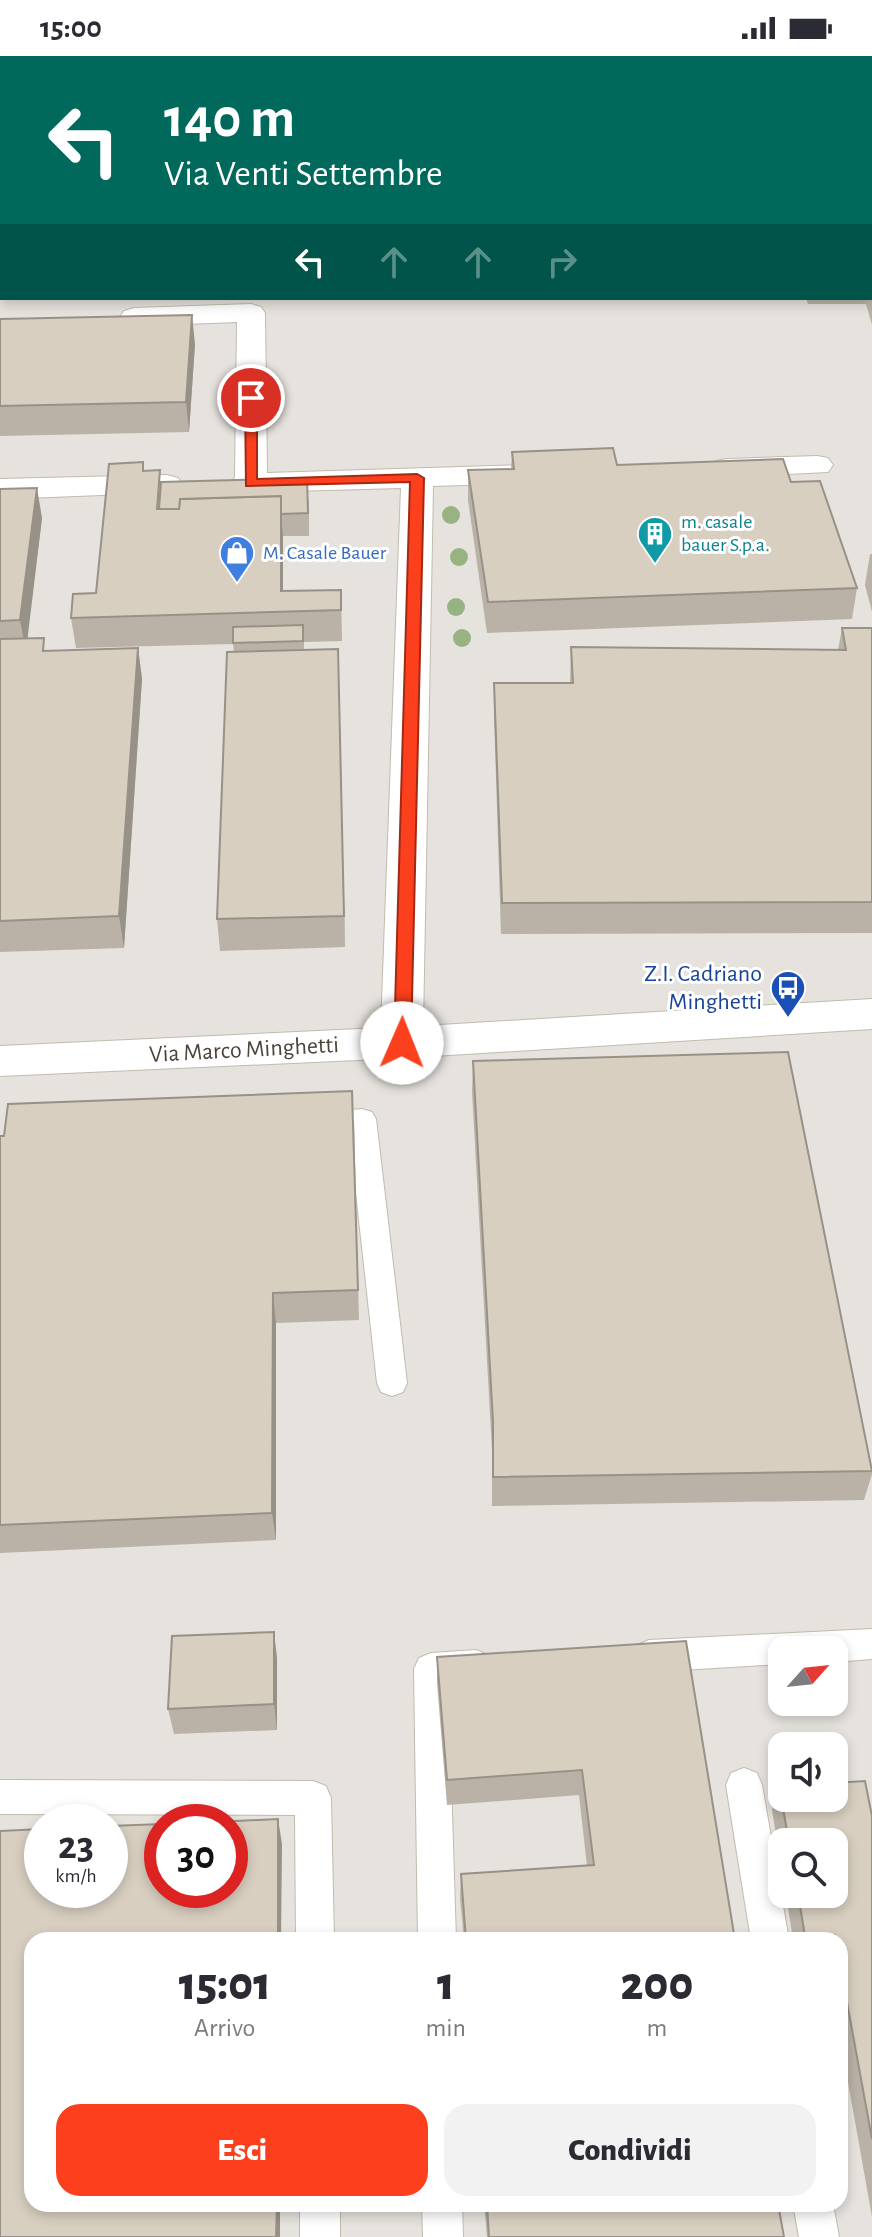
<!DOCTYPE html>
<html lang="it">
<style>
body{margin:0;font-family:"Alegreya Sans",sans-serif;background:#f2f2f3;color:#2b2b33;height:100vh;display:flex;flex-direction:column;font-size:30px;white-space:nowrap}
*{box-sizing:border-box;margin:0}
p{font-size:26px;color:#7c7c81}
.icon{flex:none;width:44px;height:44px;fill:none;stroke:currentColor;stroke-width:2;stroke-linecap:round;stroke-linejoin:round}
.map{position:relative;flex:1;overflow:hidden}
.drawer{position:absolute;left:24px;top:1876px;width:824px;height:280px;display:flex;flex-direction:column;background:#fff;border-radius:24px;box-shadow:0 4px 12px #0003}
.drawer>*{flex:none}
.banner{position:absolute;left:0px;top:0px;width:872px;height:244px;box-shadow:0 4px 12px #0003;background:#00695c;color:#fff;overflow:hidden}
.needle{width:52px;rotate:63deg}
.controls{position:absolute;left:768px;top:1580px;display:grid;gap:16px}
.controls a{display:grid;place-items:center;width:80px;height:80px;border-radius:16px;background:#fff;box-shadow:0 4px 12px #0003;font-size:40px}
.speed{position:absolute;left:24px;top:1748px;display:flex;gap:16px;font-size:40px;font-weight:700;text-align:center}
.speed>*{display:grid;place-content:center;width:104px;height:104px;border-radius:50%;background:#fff;box-shadow:0 4px 12px #0003;line-height:1}
.speed small{font-size:20px;font-weight:400}
.speed .limit{border:12px solid #d22;background:#fff;color:#111}
.pin{position:absolute;display:grid;place-items:center;width:68px;height:68px;color:#fff;margin:-34px;border:4px solid #fff;border-radius:50%;box-shadow:0 2px 8px #0007}
.me{position:absolute;width:88px;margin:-44px;rotate:1deg;stroke-linejoin:round;filter:drop-shadow(0 0 6px #0008)}
.turn{display:flex;align-items:center;gap:28px;height:168px;padding:0 32px;font-size:36px}
.turn .icon{width:104px;height:104px;stroke-width:2.5}
.turn b{display:block;font-size:56px;line-height:68px}
.lanes{display:flex;align-items:center;height:76px;padding:0 32px;background:#0003;justify-content:center;gap:40px;direction:ltr}
.lanes .off{opacity:.35}
.eta{display:flex;justify-content:space-evenly;align-items:center;height:136px;text-align:center}
.eta b{font-size:48px;font-weight:800;line-height:56px}
.primary-button{display:flex;gap:16px;margin-top:auto;padding:16px 32px}
.primary-button a{flex:1;height:92px;border-radius:24px;background:#fc3f1d;color:#fff;font-size:32px;font-weight:800;line-height:92px;text-align:center}
.primary-button a+a{background:#f2f2f3;color:#2b2b33}
.status{display:flex;justify-content:space-between;align-items:center;height:56px;padding:0 40px;background:#fff;direction:ltr}
.status svg{height:22px;fill:currentColor}
.map>svg:first-child{display:block}
.industrial{fill:#e6e2dd;fill-rule:evenodd}
.lines{fill:none;stroke-linecap:round;stroke-linejoin:round}
.lane-casing{stroke:#c2bbae;stroke-width:2}
.street-casing{stroke:#c2bbae;stroke-width:2}
.lane{fill:#fff;fill-rule:evenodd}
.street{fill:#fff;fill-rule:evenodd}
.tree{fill:#97b381}
.wall{fill:#bab2a6}
.shaded-wall{fill:#979187}
.building{fill:#d8cfc1;stroke:#979187;stroke-width:2}
.route{fill:#fc3f1d;stroke:#a42913;stroke-width:2}
.labels{text-anchor:middle;dominant-baseline:central;stroke-width:6;stroke-linejoin:round;paint-order:stroke}
.far-culture-label{font-size:20px;fill:#0d838f;stroke:#fff;text-anchor:start}
.far-shop-label{font-size:20px;fill:#366cbe;stroke:#fff;text-anchor:start}
.transit-label{font-size:24px;fill:#164399;stroke:#fff;text-anchor:end}
.street-label{font-size:24px;fill:#4b4439;stroke:#fff}
</style>
<div class="status"><b>15:00</b><svg viewBox="0 0 49 12"><path d="M0 12V9h3v3zM5 12V6h3v6zM10 12V3h3v9zM15 12V0h3v12zM26 1h20v11H26zM47 4h2v5h-2z"/></svg></div>
<div class="map">
<svg width="872" height="2181" viewBox="0 0 872 2181">
<rect width="100%" height="100%" fill="#f6f3ec"/>
<path class="industrial" d="M 716,0 L 872,0 L 872,2181 L 0,2181 L 0,137 L 2,242 L 870,242 L 870,2 ZM 782,1594 L 834,1594 L 834,1646 L 782,1646 ZM 782,1690 L 834,1690 L 834,1742 L 782,1742 ZM 42,1766 L 110,1766 L 110,1834 L 42,1834 ZM 162,1766 L 230,1766 L 230,1834 L 162,1834 ZM 782,1786 L 834,1786 L 834,1838 L 782,1838 ZM 32,1884 L 840,1884 L 840,2148 L 32,2148 Z"/>
<g class="lines">
<defs>
<g id="lane">
<path d="M 362,1053 L 372,1056 L 376,1063 L 407,1327 L 403,1336 L 392,1340 L 381,1336 L 377,1327 L 349,1074 L 317,1075 L 307,1072 L 303,1065 L 307,1058 Z"/>
<path d="M 872,1573 L 872,1603 L 834,1606 L 834,1594 L 782,1594 L 782,1608 L 649,1616 L 637,1611 L 632,1600 L 637,1589 L 649,1584 Z"/>
<path d="M 476,1594 L 488,1599 L 493,1610 L 488,1621 L 476,1626 L 448,1628 L 456,1884 L 418,1884 L 414,1613 L 419,1602 L 431,1597 Z"/>
<path d="M 744,1712 L 757,1717 L 762,1729 L 789,1884 L 751,1884 L 726,1729 L 731,1717 Z"/>
<path d="M 0,1724 L 313,1725 L 326,1730 L 331,1742 L 334,1884 L 296,1884 L 295,1759 L 0,1758 Z"/>
<rect x="300" y="2148" width="40" height="33"/>
<path d="M 422,2148 L 462,2148 L 463,2181 L 423,2181 Z"/>
<path d="M 793,2148 L 833,2148 L 839,2181 L 799,2181 Z"/>
</g>
<g id="street">
<path d="M 251,248 L 261,251 L 265,257 L 267,417 L 527,409 L 538,411 L 543,418 L 538,425 L 527,427 L 433,430 L 423,970 L 872,943 L 872,973 L 402,1002 L 0,1020 L 0,990 L 381,972 L 401,432 L 251,436 L 236,434 L 231,427 L 235,421 L 237,266 L 134,270 L 124,267 L 120,261 L 124,255 L 134,252 Z"/>
<path d="M 817,400 L 828,402 L 833,409 L 828,416 L 727,421 L 716,419 L 711,412 L 716,405 L 727,403 Z"/>
<path d="M 167,419 L 178,422 L 183,429 L 178,436 L 0,443 L 0,423 Z"/>
</g>
</defs>
<use href="#lane" class="lane-casing"/>
<use href="#street" class="street-casing"/>
<use href="#lane" class="lane"/>
<use href="#street" class="street"/>
</g>
<g class="tree">
<circle cx="451" cy="459" r="9"/>
<circle cx="459" cy="501" r="9"/>
<circle cx="456" cy="551" r="9"/>
<circle cx="462" cy="582" r="9"/>
</g>
<g class="wall">
<rect x="0" y="124" width="2" height="101"/>
<path d="M 870,126 L 872,126 L 872,269 L 866,248 L 808,248 L 806,242 L 870,242 Z"/>
<path d="M 0,263 L 195,288 L 189,376 L 0,380 Z"/>
<path d="M 512,396 L 617,409 L 791,426 L 857,532 L 852,563 L 487,577 L 468,444 L 468,414 L 511,413 Z"/>
<path d="M 143,406 L 144,415 L 162,426 L 309,445 L 309,480 L 283,480 L 283,535 L 341,534 L 342,585 L 304,586 L 304,594 L 338,593 L 345,891 L 220,895 L 217,863 L 234,596 L 233,588 L 76,592 L 71,562 L 96,537 Z"/>
<path d="M 0,433 L 42,462 L 27,582 L 46,595 L 138,592 L 142,623 L 124,892 L 0,896 Z"/>
<path d="M 870,498 L 872,498 L 872,556 L 865,529 Z"/>
<path d="M 842,572 L 872,572 L 872,877 L 501,878 L 494,658 L 494,627 L 570,627 L 571,591 L 838,594 Z"/>
<path d="M 473,1005 L 872,1411 L 872,1418 L 864,1444 L 492,1450 L 492,1394 L 472,1036 Z"/>
<path d="M 354,1065 L 359,1264 L 276,1267 L 276,1484 L 0,1497 L 0,1080 Z"/>
<path d="M 274,1576 L 277,1603 L 277,1674 L 174,1678 L 168,1653 Z"/>
<path d="M 686,1585 L 735,1884 L 464,1884 L 460,1842 L 461,1818 L 587,1810 L 579,1739 L 447,1749 L 437,1627 L 437,1601 Z"/>
<path d="M 779,1730 L 872,1760 L 872,2161 L 840,1981 L 840,1884 L 793,1884 L 786,1838 L 834,1838 L 834,1786 L 782,1786 L 782,1816 L 772,1754 Z"/>
<path d="M 484,2148 L 778,2148 L 784,2181 L 487,2181 Z"/>
</g>
<g class="shaded-wall">
<path d="M 192,259 L 195,288 L 189,376 L 186,346 Z"/>
<path d="M 37,432 L 42,462 L 26,595 L 20,564 Z"/>
<path d="M 281,458 L 283,480 L 283,556 L 281,535 Z"/>
<path d="M 138,592 L 142,623 L 124,892 L 119,860 Z"/>
<path d="M 338,593 L 339,624 L 345,891 L 344,860 Z"/>
<path d="M 273,1237 L 276,1267 L 276,1484 L 272,1457 Z"/>
<path d="M 274,1576 L 277,1603 L 277,1674 L 274,1648 Z"/>
<path d="M 278,1763 L 282,1788 L 281,1884 L 278,1884 Z"/>
<path d="M 277,2148 L 280,2148 L 280,2181 L 276,2181 Z"/>
</g>
<g class="building">
<rect x="0" y="124" width="2" height="72"/>
<path d="M 870,126 L 872,126 L 872,225 L 870,219 Z"/>
<path d="M 192,259 L 186,346 L 0,350 L 0,263 Z"/>
<path d="M 613,392 L 617,409 L 783,403 L 791,426 L 820,425 L 857,532 L 488,546 L 468,414 L 514,413 L 512,396 Z"/>
<path d="M 143,406 L 143,415 L 160,414 L 157,453 L 179,453 L 180,443 L 281,440 L 281,535 L 341,534 L 341,554 L 71,562 L 73,538 L 96,537 L 109,408 Z"/>
<path d="M 307,422 L 308,457 L 281,458 L 281,440 L 180,443 L 179,453 L 159,453 L 161,426 Z"/>
<path d="M 37,432 L 20,564 L 0,565 L 0,433 Z"/>
<path d="M 303,569 L 303,585 L 233,587 L 233,571 Z"/>
<path d="M 842,572 L 872,572 L 872,846 L 502,847 L 494,627 L 573,627 L 571,591 L 846,594 Z"/>
<path d="M 44,582 L 43,595 L 138,592 L 119,860 L 0,865 L 0,583 Z"/>
<path d="M 338,593 L 344,860 L 217,863 L 227,596 Z"/>
<path d="M 788,996 L 872,1415 L 493,1421 L 493,1366 L 473,1005 Z"/>
<path d="M 352,1035 L 358,1234 L 273,1237 L 272,1457 L 0,1469 L 0,1080 L 4,1080 L 8,1048 Z"/>
<path d="M 274,1576 L 274,1648 L 168,1653 L 172,1580 Z"/>
<path d="M 686,1585 L 735,1884 L 466,1884 L 461,1818 L 594,1809 L 582,1714 L 447,1724 L 437,1601 Z"/>
<path d="M 865,1725 L 872,1760 L 872,2083 L 840,1908 L 840,1884 L 836,1884 L 835,1879 L 805,1880 L 798,1838 L 834,1838 L 834,1786 L 789,1786 L 779,1730 L 782,1729 L 782,1742 L 834,1742 L 834,1727 Z"/>
<path d="M 278,1763 L 278,1884 L 32,1884 L 32,2148 L 277,2148 L 276,2181 L 0,2181 L 0,1775 L 42,1773 L 42,1834 L 110,1834 L 110,1770 L 162,1768 L 162,1834 L 230,1834 L 230,1766 L 215,1766 Z"/>
<path d="M 487,2148 L 778,2148 L 784,2181 L 489,2181 Z"/>
</g>
<path class="route" d="M 251,338 L 257,342 L 257,423 L 417,418 L 424,422 L 411,987 L 402,993 L 394,987 L 410,426 L 246,430 L 245,342 Z"/>
<defs>
<symbol id="building-pin" viewBox="-11 -11 22 30"><path d="M0 17L-7.5 6A9.5 9.5 0 1 1 7.5 6Z" fill="#0f9aa8" stroke="#fff"/><path d="M-4-6H4V6H1V3H-1V6H-4ZM-2.5-4.3h1.7v1.8h-1.7ZM.8-4.3h1.7v1.8H.8ZM-2.5-1h1.7V.8h-1.7ZM.8-1h1.7V.8H.8Z" fill="#fff"/></symbol>
<symbol id="shop-pin" viewBox="-11 -11 22 30"><path d="M0 17L-7.5 6A9.5 9.5 0 1 1 7.5 6Z" fill="#3f7fe0" stroke="#fff"/><path d="M-5-2.5h2.3a2.7 3.5 0 0 1 5.4 0H5L5.5 6h-11ZM-1.5-2.5h3a1.5 2.3 0 0 0-3 0Z" fill="#fff"/></symbol>
<symbol id="bus-pin" viewBox="-11 -11 22 30"><path d="M0 17L-7.5 6A9.5 9.5 0 1 1 7.5 6Z" fill="#1a4fb4" stroke="#fff"/><path d="M-5-6H5V4H4V6H2V4H-2V6H-4V4H-5ZM-3.5-4V0h7V-4ZM-3.5 1.2v1.5H-2V1.2ZM2 1.2v1.5H3.5V1.2Z" fill="#fff"/></symbol>
</defs>
<g fill-rule="evenodd">
<use href="#building-pin" x="635" y="458" width="40" height="54"/>
<use href="#shop-pin" x="217" y="477" width="40" height="54"/>
<use href="#bus-pin" x="768" y="912" width="40" height="54"/>
</g>
<g class="labels">
<g class="far-culture-label">
<text x="681" y="466">m. casale<tspan x="681" dy="23">bauer S.p.a.</tspan></text>
</g>
<g class="far-shop-label">
<text x="263" y="497">M. Casale Bauer</text>
</g>
<g class="transit-label">
<text x="762" y="918">Z.I. Cadriano<tspan x="762" dy="28">Minghetti</tspan></text>
</g>
<g class="street-label">
<text transform="translate(244 994) rotate(-3)">Via Marco Minghetti</text>
</g>
</g>
</svg>
<div class="controls">
<a><svg class="needle" viewBox="-14 -14 28 28"><path d="M0-13l5 13h-10z" fill="#e53935"/><path d="M0 13l5-13h-10z" fill="#7c7c81"/></svg></a>
<a><svg class="icon" aria-label="sound" viewBox="0 0 24 24"><path d="M4 9h4l5-4v14l-5-4H4zM17 9q2 3 0 6"/></svg></a>
<a><svg class="icon" aria-label="search" viewBox="0 0 24 24"><circle cx="10" cy="10" r="6"/><path d="M15 15l6 6"/></svg></a>
</div>
<div class="speed"><div>23<small>km/h</small></div><div class="limit">30</div></div>
<div class="pin" style="left:251px;top:342px;background:#d93025"><svg class="icon" aria-label="arrive" viewBox="0 0 24 24"><path d="M6 21V4h12l-3 4 3 4H6"/></svg></div>
<svg class="me" style="left:402px;top:987px" viewBox="-20 -20 40 40"><circle r="19" fill="#fff"/><path d="M0-13L10 11 0 6-10 11z" fill="#fc3f1d"/></svg>
<div class="banner">
<div class="turn"><svg class="icon" aria-label="left" viewBox="0 0 24 24"><path d="M17 20v-9H6M10 6l-5 5 5 5"/></svg><div><b>140 m</b>Via Venti Settembre</div></div>
<div class="lanes"><svg class="icon" aria-label="left" viewBox="0 0 24 24"><path d="M17 20v-9H6M10 6l-5 5 5 5"/></svg><svg class="icon off" aria-label="ahead" viewBox="0 0 24 24"><path d="M12 20V5M6 11l6-6 6 6"/></svg><svg class="icon off" aria-label="ahead" viewBox="0 0 24 24"><path d="M12 20V5M6 11l6-6 6 6"/></svg><svg class="icon off" aria-label="right" viewBox="0 0 24 24"><path d="M7 20v-9h11M14 6l5 5-5 5"/></svg></div>
</div>
<section class="drawer">
<div class="eta">
<div><b>15:01</b><p>Arrivo</p></div>
<div><b>1</b><p>min</p></div>
<div><b>200</b><p>m</p></div>
</div>
<div class="primary-button"><a>Esci</a><a>Condividi</a></div>
</section>
</div>
